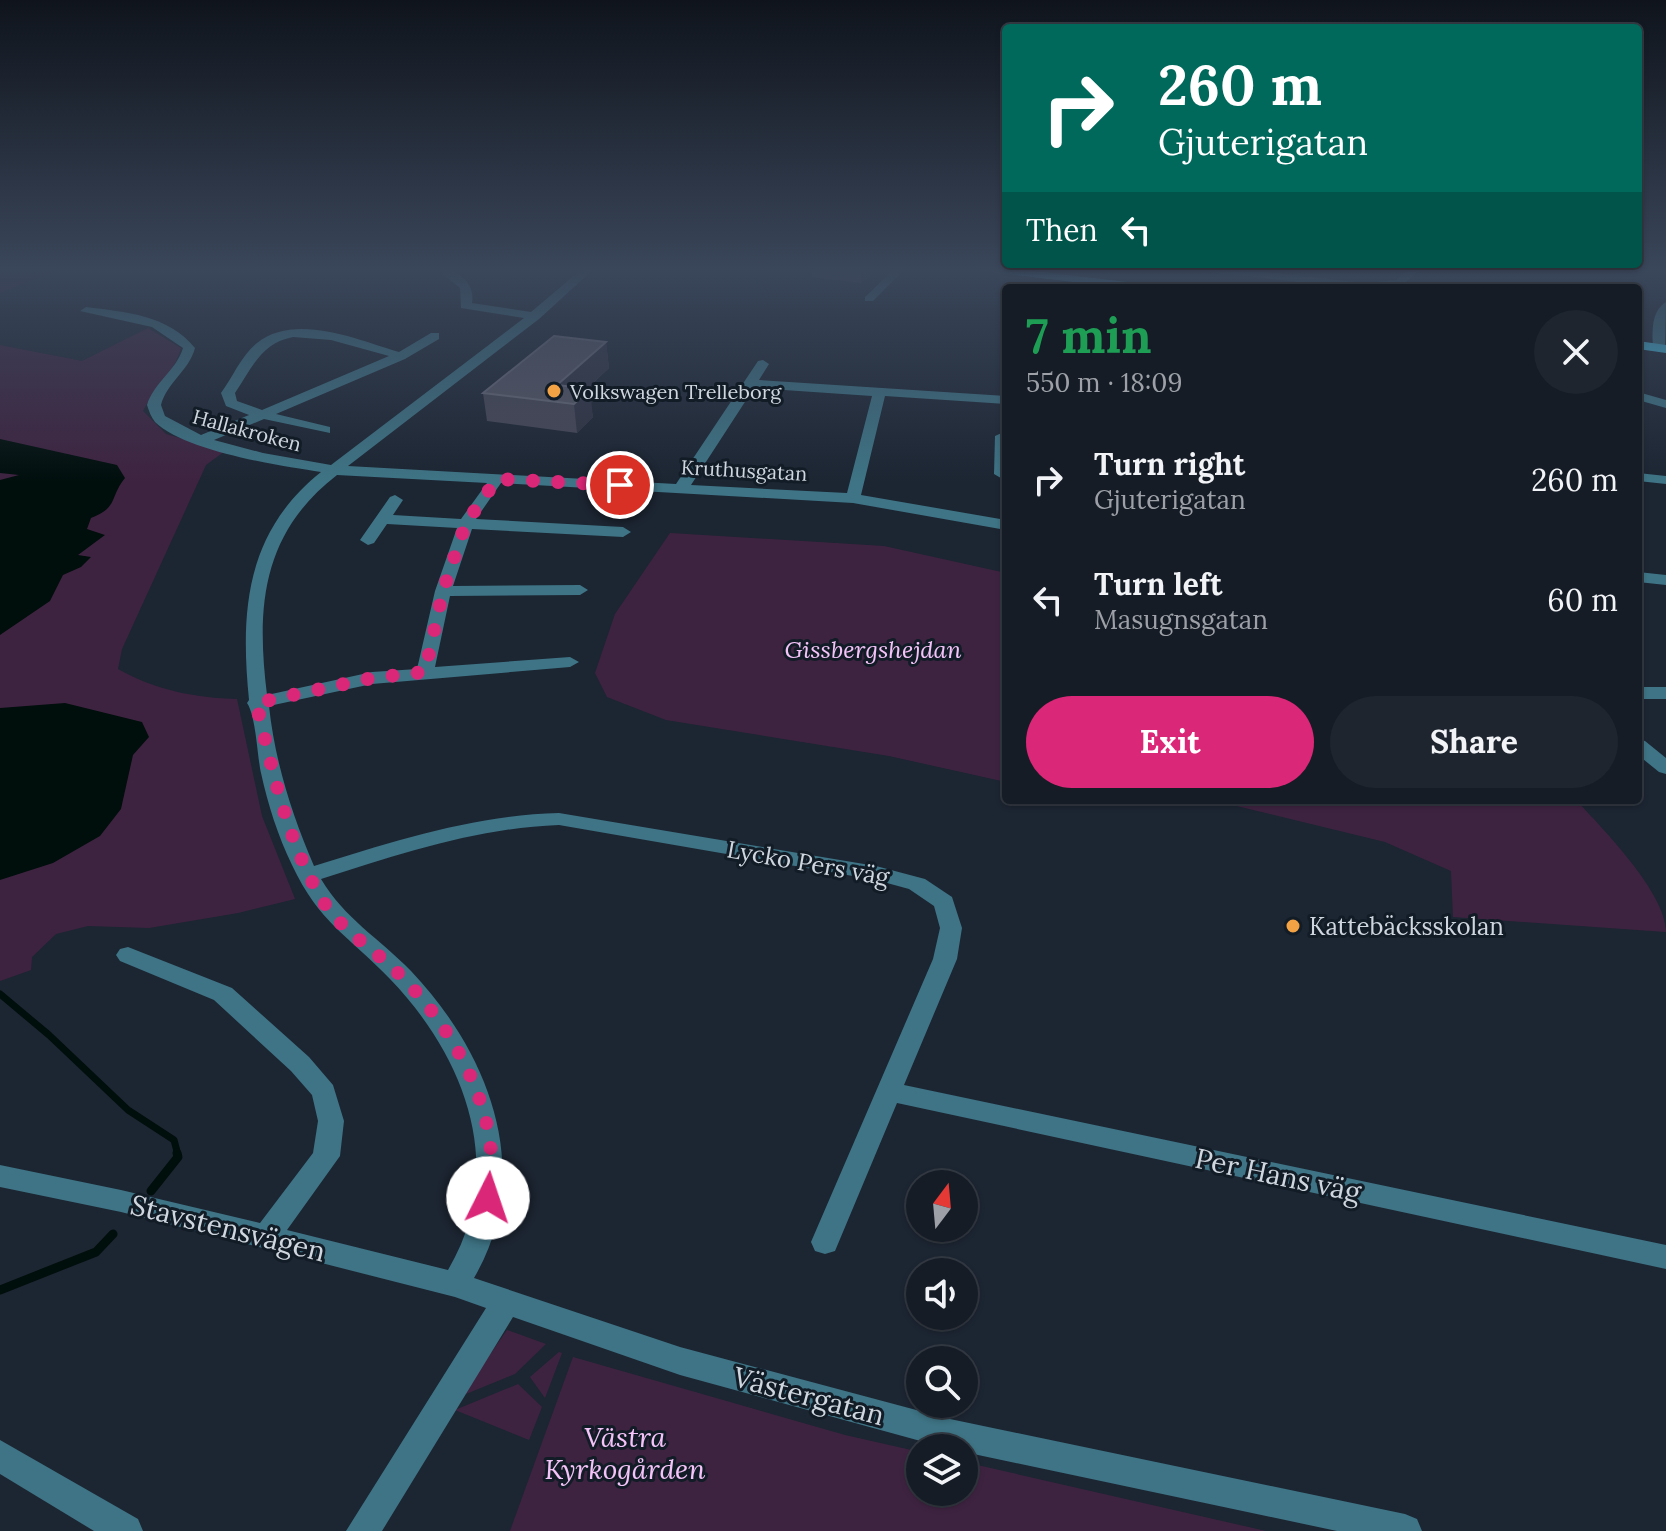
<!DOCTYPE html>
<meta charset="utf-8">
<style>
body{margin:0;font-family:Lora,serif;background:#1e252e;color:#f1f3f6;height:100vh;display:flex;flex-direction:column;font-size:30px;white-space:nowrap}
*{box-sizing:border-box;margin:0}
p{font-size:26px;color:#9da1a7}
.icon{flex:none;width:44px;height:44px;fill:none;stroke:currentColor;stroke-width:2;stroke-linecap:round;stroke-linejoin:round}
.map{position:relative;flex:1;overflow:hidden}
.drawer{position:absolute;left:1002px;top:284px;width:640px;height:520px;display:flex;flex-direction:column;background:#151c26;border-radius:8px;box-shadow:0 2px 6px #0004,0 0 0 2px #343a43}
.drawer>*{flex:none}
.top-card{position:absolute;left:1002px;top:24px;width:640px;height:244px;border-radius:8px;box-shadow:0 2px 6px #0004,0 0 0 2px #343a43;background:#00695c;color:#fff;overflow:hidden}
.needle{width:52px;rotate:16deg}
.tools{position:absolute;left:906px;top:1170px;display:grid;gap:16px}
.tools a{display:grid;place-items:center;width:72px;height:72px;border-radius:50%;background:#151c26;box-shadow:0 2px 6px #0004,0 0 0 2px #343a43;font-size:40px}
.pin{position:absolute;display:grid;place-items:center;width:68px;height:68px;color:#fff;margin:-34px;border:4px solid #fff;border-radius:50%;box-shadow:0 2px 8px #0007}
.me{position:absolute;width:88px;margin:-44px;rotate:4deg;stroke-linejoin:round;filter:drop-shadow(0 0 6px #0008)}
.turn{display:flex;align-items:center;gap:28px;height:168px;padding:0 24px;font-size:36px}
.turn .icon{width:104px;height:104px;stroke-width:2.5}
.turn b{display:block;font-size:56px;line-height:68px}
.then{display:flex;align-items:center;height:76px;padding:0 24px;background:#0003;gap:16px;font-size:30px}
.round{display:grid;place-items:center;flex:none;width:84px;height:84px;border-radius:42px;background:#1e252e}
.head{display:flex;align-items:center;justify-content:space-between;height:136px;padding:0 24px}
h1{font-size:48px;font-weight:800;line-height:60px;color:#1e9e55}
.action{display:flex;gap:16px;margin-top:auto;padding:16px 24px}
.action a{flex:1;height:92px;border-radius:48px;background:#db2777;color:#fff;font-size:32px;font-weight:800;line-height:92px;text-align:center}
.action a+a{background:#1e252e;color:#f1f3f6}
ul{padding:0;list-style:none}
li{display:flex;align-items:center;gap:24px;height:120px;padding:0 24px}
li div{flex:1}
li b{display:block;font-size:30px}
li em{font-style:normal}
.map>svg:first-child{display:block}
.green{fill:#3e2340}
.water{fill:#000e0c}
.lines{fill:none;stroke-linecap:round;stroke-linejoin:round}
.stream-far1{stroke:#000e0c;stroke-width:7}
.stream{stroke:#000e0c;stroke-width:9}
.minor{fill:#3e7485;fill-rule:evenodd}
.major{fill:#47c5e8;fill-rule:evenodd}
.wall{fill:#474756}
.shaded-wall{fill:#303342}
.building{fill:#565665;stroke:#696a78;stroke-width:2}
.route{stroke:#db2777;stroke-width:14;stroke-dasharray:0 25.2}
.poi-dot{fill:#f4a344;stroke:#121c27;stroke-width:3}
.labels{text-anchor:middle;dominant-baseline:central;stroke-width:6;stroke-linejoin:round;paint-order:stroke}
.far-poi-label{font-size:20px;fill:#cfd6de;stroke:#121c27;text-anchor:start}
.far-street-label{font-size:20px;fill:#cfd6de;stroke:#121c27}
.park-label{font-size:24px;font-style:italic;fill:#f4c3f8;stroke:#121c27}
.street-label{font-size:24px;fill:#cfd6de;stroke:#121c27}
.poi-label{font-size:24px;fill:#cfd6de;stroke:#121c27;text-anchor:start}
.near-street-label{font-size:28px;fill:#cfd6de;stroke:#121c27}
.near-park-label{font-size:28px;font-style:italic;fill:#f4c3f8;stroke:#121c27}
</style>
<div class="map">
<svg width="1666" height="1531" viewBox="0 0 1666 1531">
<rect width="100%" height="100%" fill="#1c2532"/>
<g class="green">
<path d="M 0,268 L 64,268 L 0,293 Z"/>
<path d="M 148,328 L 181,348 C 175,371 154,389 143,411 L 166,434 L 225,451 L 206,465 L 122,649 L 118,669 C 155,690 195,698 237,699 L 262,816 L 295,899 L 238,913 L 149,928 L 88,926 L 56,934 L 32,957 L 31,970 L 0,981 L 0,345 L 82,361 Z"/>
<path d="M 670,533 L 884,546 L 1006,573 L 1006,782 L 889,756 L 666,720 L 607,697 L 595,673 L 615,614 Z"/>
<path d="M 1212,800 L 1576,800 C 1603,829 1666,893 1666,932 L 1453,917 L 1451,871 L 1385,842 Z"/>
<path d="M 507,1330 L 546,1344 L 515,1374 L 461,1396 Z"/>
<path d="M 559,1352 L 562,1353 L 545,1398 L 530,1377 Z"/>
<path d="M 573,1357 L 845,1435 L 920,1452 L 920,1492 L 964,1492 L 964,1462 L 1266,1531 L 510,1531 Z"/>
<path d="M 518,1384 L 542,1407 L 529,1440 L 455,1410 Z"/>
</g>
<g class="water">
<path d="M 0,439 L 117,465 L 125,478 C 109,498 119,507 91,518 L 87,529 L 105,535 L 78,555 L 91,557 L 81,567 L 63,575 L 50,601 L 0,635 L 0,480 L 19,475 L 0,473 Z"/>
<path d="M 65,703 L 142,722 L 149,737 L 133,755 L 121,809 L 100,836 L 53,863 L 0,880 L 0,708 Z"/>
</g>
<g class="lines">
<path class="stream-far1" d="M 0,994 L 49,1035 L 128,1110 L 174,1140 L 178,1155"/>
<g class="stream">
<path d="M 151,1191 L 178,1157 L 177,1153"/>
<path d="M 0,1290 L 96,1252 L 113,1234"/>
</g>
<g class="minor">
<path d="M 435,268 C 455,268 476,281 472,303 L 531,312 L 583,268 L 595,268 L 539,319 L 348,466 L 676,484 L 758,361 L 763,360 L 769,364 L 759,380 L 1006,396 L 1006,404 L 885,396 L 861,495 L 1006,520 L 1006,530 L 853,503 L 501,483 L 476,519 L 623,527 L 631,532 L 623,537 L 472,529 L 453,586 L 580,585 L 588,590 L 580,595 L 450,596 L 435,667 L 570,657 L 579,662 L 570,667 L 372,684 L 269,706 C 275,762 292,815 314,866 C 395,841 474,815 559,813 L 876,866 L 925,879 L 952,897 L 962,928 L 957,959 L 904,1085 L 1666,1245 L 1666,1269 L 897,1103 L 835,1251 L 825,1254 L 815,1251 L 811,1242 L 933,959 L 940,928 L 934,906 L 909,889 L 876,880 L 559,825 C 476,828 400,854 321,879 C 344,918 380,939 411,971 C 489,1053 536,1172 474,1278 L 680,1347 L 950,1419 L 1405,1514 L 1417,1519 L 1422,1531 L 1337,1531 L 964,1452 L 964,1448 L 946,1448 L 680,1375 L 513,1317 L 382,1531 L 346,1531 L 486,1308 L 455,1297 L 121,1212 L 0,1187 L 0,1165 L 121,1190 L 260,1223 L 313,1153 L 318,1121 L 312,1095 L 291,1071 L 214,1000 L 120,961 L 116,955 L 120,949 L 128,947 L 232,988 L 309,1057 L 333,1085 L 344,1121 L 340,1156 L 287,1230 L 448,1270 C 508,1169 466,1058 390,979 C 349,936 319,923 292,865 C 278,836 268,805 261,773 C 257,755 256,716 247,703 L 249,700 C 240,610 246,532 321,472 C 279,466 185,451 155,422 C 151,417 149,411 147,405 C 154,382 176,371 183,348 L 152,327 L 80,311 L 86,307 C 125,312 169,315 195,348 C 189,371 167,382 161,405 L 165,416 L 201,435 L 249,415 L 226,406 L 221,393 C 233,377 241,356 257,343 C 295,312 359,340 399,352 L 431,333 L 439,333 L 439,339 L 405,359 L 276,414 L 330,427 L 330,433 L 264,419 L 214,440 L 263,453 L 331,465 L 524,318 L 461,308 L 460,288 ZM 293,337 L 331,340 L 389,356 L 262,410 L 237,401 L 235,393 C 252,368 261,343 293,337 ZM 754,388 L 872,396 L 847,493 L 691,485 ZM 337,475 L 487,483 L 461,519 L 393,515 L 403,500 L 395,495 L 390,497 L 360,540 L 368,545 L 374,543 L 387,524 L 457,528 L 435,591 L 417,669 L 372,672 L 267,695 C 256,606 262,533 337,475 Z"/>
<path d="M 895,268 L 906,268 L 873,301 L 865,301 L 865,297 Z"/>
<path d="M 1196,268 L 1230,268 L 1364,283 L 1396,280 L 1410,268 L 1421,268 L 1403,285 L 1351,288 L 1201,271 Z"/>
<path d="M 1666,302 L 1665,348 L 1659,352 L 1653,348 C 1652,332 1651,311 1666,302 Z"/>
<path d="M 1638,392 L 1666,400 L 1666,408 L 1638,400 Z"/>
<path d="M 1006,431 L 1006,481 L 994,474 L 995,436 Z"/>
<path d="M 1638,473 L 1666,476 L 1666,484 L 1638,481 Z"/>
<path d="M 1638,572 L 1666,575 L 1666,585 L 1638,582 Z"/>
<rect x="1638" y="687" width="28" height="12"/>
<path d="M 1638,739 L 1645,741 L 1666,758 L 1666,774 L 1659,772 L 1638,755 Z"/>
<path d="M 0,1440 L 138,1519 L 143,1531 L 94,1531 L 0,1474 Z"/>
</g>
<g class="major">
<path d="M 975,268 L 1008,268 L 1154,285 L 1160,288 L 1125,288 L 980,271 Z"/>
<path d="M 1638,341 L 1666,345 L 1666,353 L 1638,349 Z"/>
</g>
</g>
<g class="wall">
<path d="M 812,268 L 879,268 L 861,283 L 812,277 Z"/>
<path d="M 606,342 L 609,368 L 587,389 L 593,417 L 577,433 L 487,421 L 483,393 Z"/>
</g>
<g class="shaded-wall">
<path d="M 861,268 L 879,268 L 861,283 Z"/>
<path d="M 606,342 L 609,368 L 570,404 L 557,385 Z"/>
<path d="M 590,389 L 593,417 L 577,433 L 574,404 Z"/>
</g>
<path class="building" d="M 554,336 L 606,342 L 557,385 L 590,389 L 574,404 L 483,393 Z"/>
<linearGradient id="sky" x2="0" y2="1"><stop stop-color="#0f141c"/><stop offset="0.56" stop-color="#3a465a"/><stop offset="1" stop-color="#3a465a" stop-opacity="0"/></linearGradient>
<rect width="1666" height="482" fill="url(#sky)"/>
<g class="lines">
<path class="route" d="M 488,1198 C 505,1122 457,1033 404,979 C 378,951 341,932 321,898 C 286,838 273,770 256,703 L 372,678 L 425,672 L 443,591 L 466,523 L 497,479 L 620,485"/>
</g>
<g class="poi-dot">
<circle cx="554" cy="391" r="8"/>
<circle cx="1293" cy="926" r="8"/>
</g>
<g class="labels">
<g class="far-poi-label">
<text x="570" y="391">Volkswagen Trelleborg</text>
</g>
<g class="far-street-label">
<text transform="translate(247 430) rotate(15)">Hallakroken</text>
<text transform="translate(744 470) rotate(3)">Kruthusgatan</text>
</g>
<g class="park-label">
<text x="873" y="649">Gissbergshejdan</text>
</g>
<g class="street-label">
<text transform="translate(808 863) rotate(10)">Lycko Pers väg</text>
</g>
<g class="poi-label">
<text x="1309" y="926">Kattebäcksskolan</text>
</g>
<g class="near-street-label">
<text transform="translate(1278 1175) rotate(12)">Per Hans väg</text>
<text transform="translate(228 1228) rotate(14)">Stavstensvägen</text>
<text transform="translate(809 1396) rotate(15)">Västergatan</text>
</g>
<g class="near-park-label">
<text x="625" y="1437">Västra<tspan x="625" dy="32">Kyrkogården</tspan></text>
</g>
</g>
</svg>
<div class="tools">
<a><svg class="needle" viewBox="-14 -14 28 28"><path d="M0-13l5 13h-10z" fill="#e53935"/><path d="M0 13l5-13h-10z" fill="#9da1a7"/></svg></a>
<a><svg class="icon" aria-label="sound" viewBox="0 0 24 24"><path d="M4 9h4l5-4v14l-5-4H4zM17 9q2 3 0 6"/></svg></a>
<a><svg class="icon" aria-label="search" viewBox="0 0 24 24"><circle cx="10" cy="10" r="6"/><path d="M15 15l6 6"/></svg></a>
<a><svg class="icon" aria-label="layers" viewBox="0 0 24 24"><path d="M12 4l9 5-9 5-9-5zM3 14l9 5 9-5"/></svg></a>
</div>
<div class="pin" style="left:620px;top:485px;background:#d93025"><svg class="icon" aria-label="arrive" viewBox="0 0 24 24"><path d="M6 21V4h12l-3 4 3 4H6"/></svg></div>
<svg class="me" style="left:488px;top:1198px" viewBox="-20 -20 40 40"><circle r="19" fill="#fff"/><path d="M0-13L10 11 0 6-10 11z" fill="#db2777"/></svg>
<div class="top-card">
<div class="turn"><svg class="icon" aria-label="right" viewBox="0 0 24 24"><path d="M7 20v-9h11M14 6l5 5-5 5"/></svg><div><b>260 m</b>Gjuterigatan</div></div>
<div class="then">Then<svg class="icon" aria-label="left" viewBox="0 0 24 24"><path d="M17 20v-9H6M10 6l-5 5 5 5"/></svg></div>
</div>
<section class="drawer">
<div class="head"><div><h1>7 min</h1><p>550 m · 18:09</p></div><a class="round"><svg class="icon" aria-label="close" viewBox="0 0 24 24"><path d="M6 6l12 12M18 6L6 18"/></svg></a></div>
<ul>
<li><svg class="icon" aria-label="right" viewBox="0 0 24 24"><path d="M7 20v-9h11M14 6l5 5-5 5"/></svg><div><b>Turn right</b><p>Gjuterigatan</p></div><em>260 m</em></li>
<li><svg class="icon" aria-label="left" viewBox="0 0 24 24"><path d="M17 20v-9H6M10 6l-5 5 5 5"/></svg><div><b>Turn left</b><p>Masugnsgatan</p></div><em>60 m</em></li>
</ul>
<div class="action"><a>Exit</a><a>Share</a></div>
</section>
</div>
